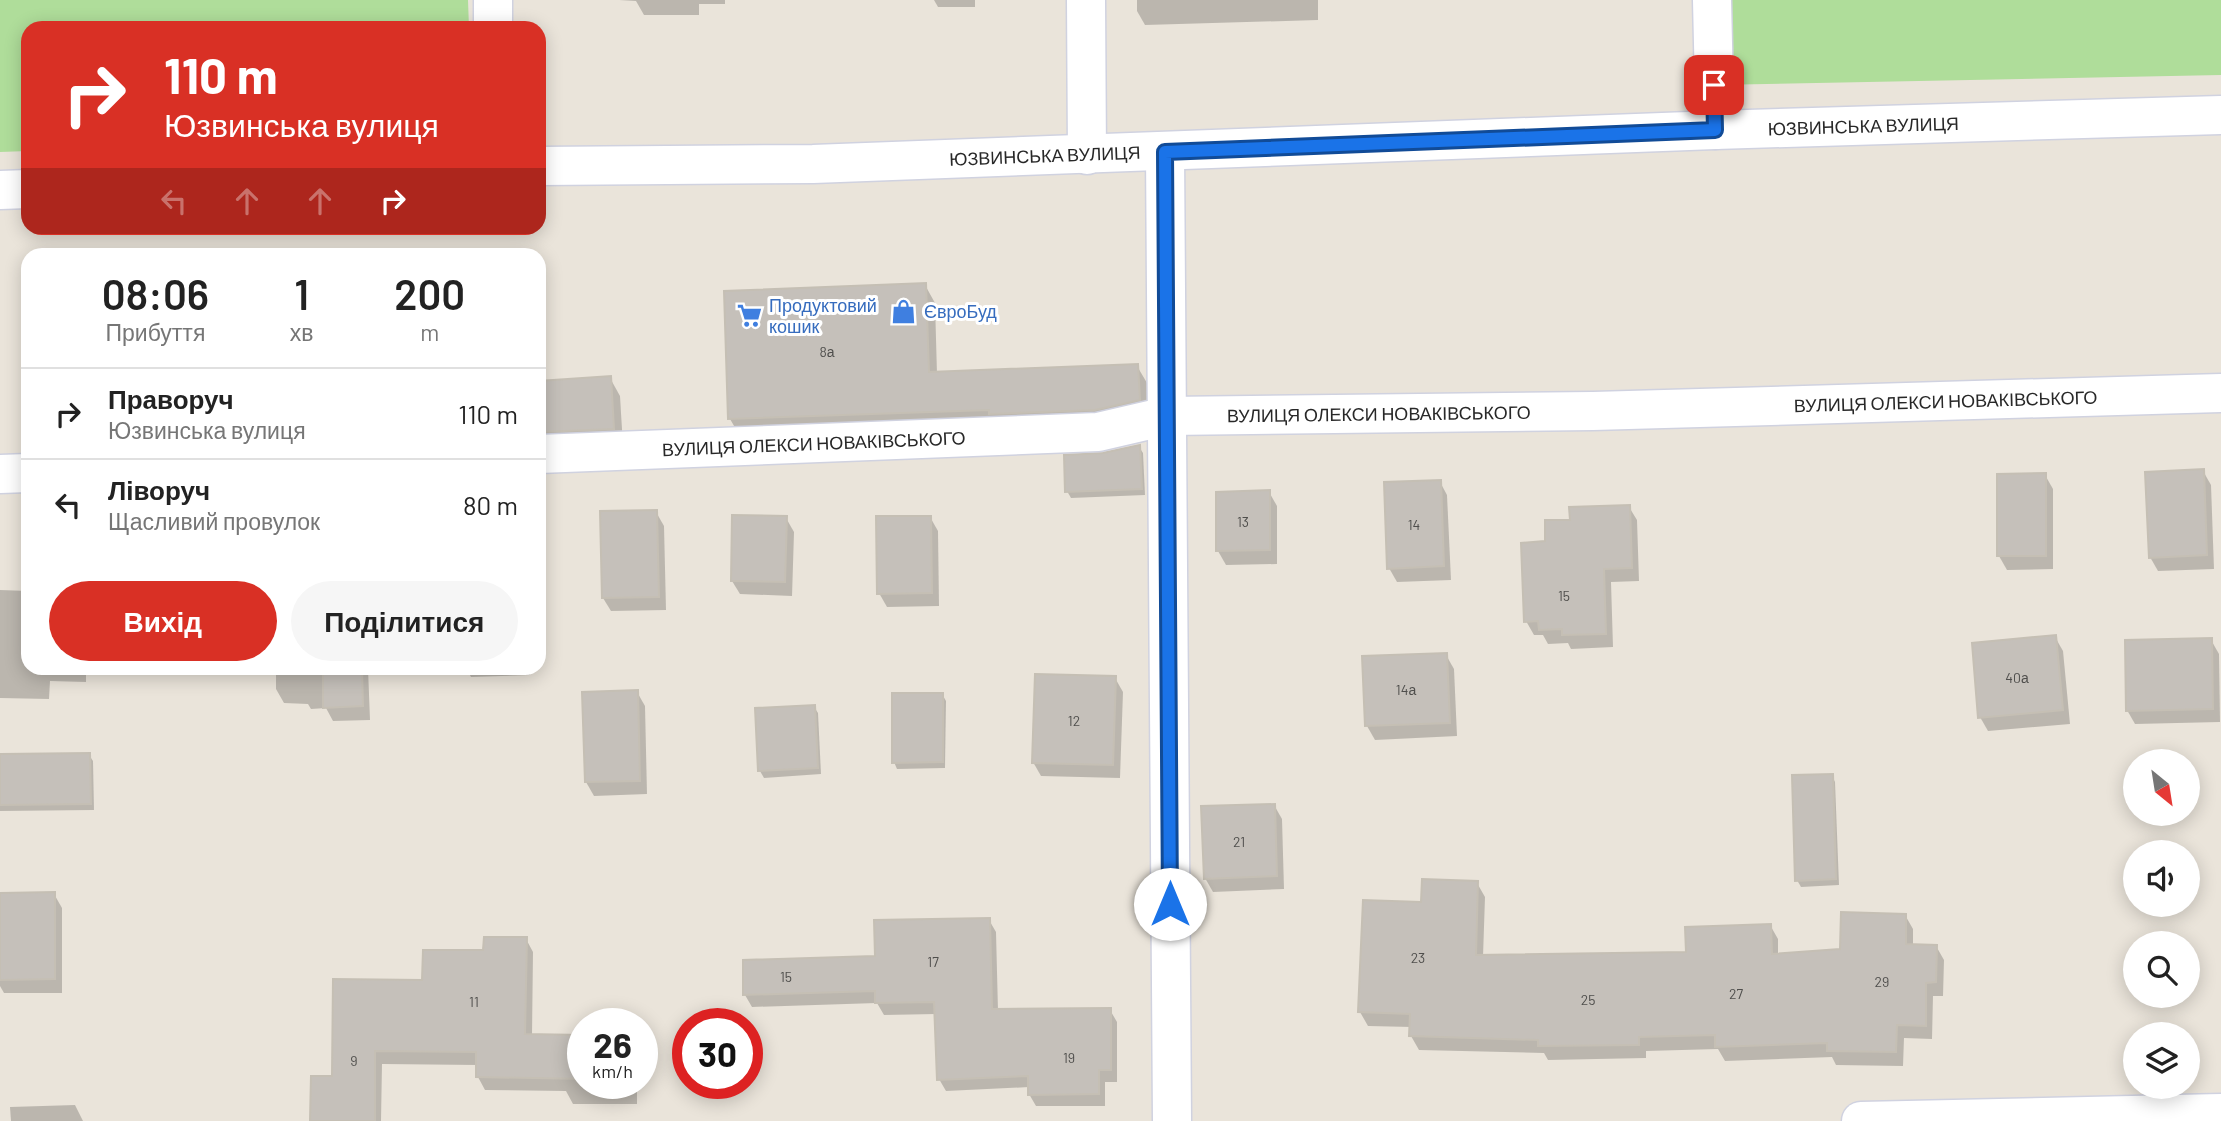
<!DOCTYPE html>
<html lang="uk">
<meta charset="utf-8">
<style>
body{margin:0;font-family:Barlow,sans-serif;background:#f6f6f6;color:#222;height:100vh;display:flex;flex-direction:column;font-size:26px;white-space:nowrap}
*{box-sizing:border-box;margin:0}
p{font-size:23px;color:#767676}
.icon{flex:none;width:38px;height:38px;fill:none;stroke:currentColor;stroke-width:2;stroke-linecap:round;stroke-linejoin:round}
.map{position:relative;flex:1;overflow:hidden}
.side{position:absolute;left:21px;top:248px;width:525px;height:427px;display:flex;flex-direction:column;background:#fff;border-radius:21px;box-shadow:0 4px 18px #0003}
.side>*{flex:none}
.banner{position:absolute;left:21px;top:21px;width:525px;height:214px;border-radius:21px;box-shadow:0 4px 18px #0003;background:#d93025;color:#fff;overflow:hidden}
.needle{width:46px;rotate:150deg}
.fabs{position:absolute;left:2123px;top:749px;display:grid;gap:14px}
.fabs a{display:grid;place-items:center;width:77px;height:77px;border-radius:50%;background:#fff;box-shadow:0 4px 18px #0003;font-size:35px}
.speed{position:absolute;left:567px;top:1008px;display:flex;gap:14px;font-size:35px;font-weight:700;text-align:center}
.speed>*{display:grid;place-content:center;width:91px;height:91px;border-radius:50%;background:#fff;box-shadow:0 4px 18px #0003;line-height:1}
.speed small{font-size:18px;font-weight:400}
.speed .limit{border:10px solid #d22;background:#fff;color:#111}
.pin{position:absolute;display:grid;place-items:center;width:60px;height:60px;color:#fff;margin:-30px;border-radius:14px;box-shadow:0 4px 10px #0006}
.me{position:absolute;width:77px;margin:-38px;rotate:0deg;stroke-linejoin:round;filter:drop-shadow(0 0 5px #0008)}
.turn{display:flex;align-items:center;gap:24px;height:147px;padding:0 28px;font-size:32px}
.turn .icon{width:91px;height:91px;stroke-width:2.5}
.turn b{display:block;font-size:49px;line-height:60px}
.lanes{display:flex;align-items:center;height:66px;padding:0 28px;background:#0003;justify-content:center;gap:35px;direction:ltr}
.lanes .off{opacity:.35}
.eta{display:flex;justify-content:space-evenly;align-items:center;height:119px;text-align:center}
.eta b{font-size:42px;font-weight:600;line-height:49px}
.action{display:flex;gap:14px;margin-top:auto;padding:14px 28px}
.action a{flex:1;height:80px;border-radius:42px;background:#d93025;color:#fff;font-size:28px;font-weight:600;line-height:80px;text-align:center}
.action a+a{background:#f6f6f6;color:#222}
ul{padding:0;list-style:none}
li{display:flex;align-items:center;gap:21px;height:91px;padding:0 28px;border-top:2px solid #e0e0e0}
li div{flex:1}
li b{display:block;font-size:26px}
li em{font-style:normal}
.map>svg:first-child{display:block}
.green{fill:#afdd9a}
.shadow{fill:#0003}
.building{fill:#c5c0ba;stroke:#c5bfb4;stroke-width:2}
.lines{fill:none;stroke-linecap:round;stroke-linejoin:round}
.street-casing{stroke:#d0d2e0;stroke-width:41}
.secondary-casing{stroke:#d0d2e0;stroke-width:41}
.street{stroke:#fff;stroke-width:38}
.secondary{stroke:#fff;stroke-width:38}
.route-casing{stroke:#114b97;stroke-width:18}
.route{stroke:#1a73e8;stroke-width:12}
.labels{text-anchor:middle;dominant-baseline:central;stroke-width:6;stroke-linejoin:round;paint-order:stroke}
.number-label{font-size:14px;fill:#4f4e4c}
.street-label{font-size:18px;fill:#282828;stroke:#fff}
.shop-label{font-size:18px;fill:#366cbe;stroke:#fff;text-anchor:start}
</style>
<div class="map">
<svg width="2221" height="1121" viewBox="0 0 2221 1121">
<rect width="100%" height="100%" fill="#eae4da"/>
<g class="green">
<path d="M 0,0 L 468,0 L 469,28 L 28,28 L 28,151 L 0,152 Z"/>
<path d="M 1712,0 L 2221,0 L 2221,75 L 1714,85 Z"/>
</g>
<g class="shadow">
<path d="M 619,0 L 725,0 L 725,4 L 699,4 L 699,15 L 644,15 L 636,1 Z"/>
<path d="M 934,0 L 975,0 L 975,7 L 938,7 Z"/>
<path d="M 1137,0 L 1318,0 L 1318,20 L 1145,25 L 1137,11 Z"/>
<path d="M 925,285 L 935,303 L 937,374 L 1137,366 L 1147,383 L 1149,417 L 740,436 L 730,419 Z"/>
<path d="M 610,378 L 620,396 L 623,446 L 539,451 L 539,383 Z"/>
<path d="M 1139,447 L 1143,453 L 1145,495 L 1071,498 L 1067,491 L 1103,455 Z"/>
<path d="M 2203,471 L 2211,485 L 2214,569 L 2158,571 L 2150,557 Z"/>
<path d="M 1998,475 L 2045,475 L 2053,489 L 2053,569 L 2007,570 L 1999,556 Z"/>
<path d="M 1440,482 L 1447,495 L 1451,580 L 1397,582 L 1389,568 Z"/>
<path d="M 1269,492 L 1277,506 L 1277,564 L 1226,565 L 1218,551 Z"/>
<path d="M 1629,507 L 1637,520 L 1639,581 L 1611,582 L 1613,647 L 1571,649 L 1568,643 L 1548,644 L 1543,635 L 1534,635 L 1526,621 L 1547,543 L 1572,521 Z"/>
<path d="M 656,512 L 664,526 L 666,610 L 611,611 L 603,598 Z"/>
<path d="M 930,517 L 938,531 L 939,606 L 887,607 L 879,593 Z"/>
<path d="M 786,518 L 794,532 L 792,596 L 740,594 L 732,581 Z"/>
<path d="M 0,590 L 28,591 L 28,668 L 86,668 L 86,682 L 50,681 L 49,699 L 0,698 Z"/>
<path d="M 2055,637 L 2063,651 L 2070,724 L 1988,731 L 1980,717 Z"/>
<path d="M 2211,640 L 2219,654 L 2220,722 L 2135,724 L 2127,710 Z"/>
<path d="M 1446,655 L 1454,669 L 1457,736 L 1375,740 L 1367,726 Z"/>
<path d="M 276,668 L 368,668 L 370,720 L 333,721 L 326,708 L 311,709 L 308,704 L 284,703 L 276,689 Z"/>
<path d="M 466,668 L 530,668 L 530,675 L 471,677 Z"/>
<path d="M 1115,678 L 1123,692 L 1120,778 L 1041,776 L 1033,762 Z"/>
<path d="M 637,692 L 645,706 L 647,794 L 594,796 L 586,782 Z"/>
<path d="M 942,694 L 946,701 L 945,768 L 897,769 L 894,762 Z"/>
<path d="M 814,707 L 818,713 L 821,774 L 764,778 L 760,771 L 757,709 Z"/>
<path d="M 89,755 L 93,761 L 94,810 L 0,811 L 0,756 Z"/>
<path d="M 1832,776 L 1835,782 L 1839,885 L 1801,887 L 1797,880 Z"/>
<path d="M 1274,805 L 1282,819 L 1284,889 L 1213,892 L 1205,878 Z"/>
<path d="M 1477,883 L 1485,897 L 1483,957 L 1687,953 L 1770,925 L 1778,939 L 1778,955 L 1842,951 L 1905,915 L 1913,929 L 1913,946 L 1936,946 L 1944,960 L 1943,996 L 1933,996 L 1932,1039 L 1904,1038 L 1903,1066 L 1836,1065 L 1832,1057 L 1725,1061 L 1718,1049 L 1646,1051 L 1646,1058 L 1548,1060 L 1544,1053 L 1419,1050 L 1411,1036 L 1412,1027 L 1368,1026 L 1360,1012 L 1423,904 Z"/>
<path d="M 0,894 L 54,894 L 62,908 L 62,993 L 4,993 L 0,986 Z"/>
<path d="M 989,920 L 996,932 L 998,1011 L 1110,1010 L 1117,1022 L 1117,1082 L 1105,1082 L 1105,1106 L 1036,1106 L 1029,1094 L 1029,1087 L 946,1091 L 939,1079 L 936,1014 L 884,1015 L 877,1003 L 752,1007 L 745,995 L 876,958 Z"/>
<path d="M 526,939 L 533,952 L 532,1036 L 583,1037 L 583,1083 L 637,1083 L 637,1104 L 573,1104 L 566,1091 L 485,1090 L 478,1077 L 478,1065 L 382,1064 L 381,1121 L 312,1121 L 334,1078 L 424,981 L 485,952 Z"/>
<path d="M 75,1105 L 83,1121 L 11,1121 L 10,1107 Z"/>
</g>
<g class="building">
<path d="M 926,283 L 929,372 L 1138,364 L 1140,400 L 1095,410 L 989,414 L 989,410 L 728,419 L 724,291 Z"/>
<path d="M 611,376 L 614,429 L 539,432 L 539,381 Z"/>
<path d="M 1140,445 L 1142,489 L 1065,492 L 1064,455 L 1103,453 Z"/>
<path d="M 2204,469 L 2207,555 L 2149,558 L 2145,472 Z"/>
<path d="M 2046,473 L 2046,556 L 1997,556 L 1997,474 Z"/>
<path d="M 1441,480 L 1444,566 L 1387,569 L 1384,482 Z"/>
<path d="M 1270,490 L 1270,550 L 1216,551 L 1216,492 Z"/>
<path d="M 1630,505 L 1632,568 L 1604,569 L 1606,634 L 1562,635 L 1562,629 L 1539,630 L 1538,621 L 1524,622 L 1521,543 L 1545,541 L 1545,520 L 1570,520 L 1569,507 Z"/>
<path d="M 657,510 L 659,597 L 602,598 L 600,511 Z"/>
<path d="M 732,515 L 787,516 L 785,582 L 731,581 Z"/>
<path d="M 876,516 L 931,516 L 932,593 L 877,594 Z"/>
<path d="M 2056,635 L 2063,710 L 1978,718 L 1972,643 Z"/>
<path d="M 2212,638 L 2213,709 L 2126,711 L 2125,640 Z"/>
<path d="M 1447,653 L 1450,723 L 1365,726 L 1362,656 Z"/>
<path d="M 323,668 L 362,668 L 363,706 L 323,708 Z"/>
<path d="M 1035,674 L 1116,676 L 1113,765 L 1032,763 Z"/>
<path d="M 638,690 L 640,781 L 585,782 L 582,692 Z"/>
<path d="M 892,693 L 943,693 L 943,762 L 892,763 Z"/>
<path d="M 815,705 L 818,768 L 758,771 L 755,708 Z"/>
<path d="M 90,753 L 91,804 L 0,805 L 0,754 Z"/>
<path d="M 1833,774 L 1836,879 L 1795,881 L 1792,775 Z"/>
<path d="M 1275,804 L 1277,876 L 1204,879 L 1201,806 Z"/>
<path d="M 1422,879 L 1478,881 L 1476,955 L 1686,952 L 1685,927 L 1771,924 L 1772,954 L 1840,949 L 1841,912 L 1906,914 L 1906,944 L 1937,945 L 1936,982 L 1926,983 L 1926,1026 L 1897,1025 L 1896,1052 L 1827,1051 L 1827,1043 L 1715,1047 L 1715,1035 L 1639,1037 L 1639,1045 L 1538,1046 L 1538,1040 L 1409,1036 L 1410,1014 L 1358,1012 L 1363,900 L 1421,902 Z"/>
<path d="M 55,892 L 55,979 L 0,980 L 0,893 Z"/>
<path d="M 990,918 L 992,1009 L 1111,1008 L 1111,1070 L 1099,1070 L 1099,1094 L 1028,1095 L 1028,1076 L 937,1080 L 934,1002 L 875,1003 L 875,991 L 743,995 L 743,960 L 875,956 L 874,920 Z"/>
<path d="M 484,937 L 527,937 L 525,1034 L 583,1035 L 583,1079 L 476,1077 L 476,1052 L 375,1051 L 375,1121 L 310,1121 L 311,1076 L 332,1076 L 333,979 L 422,980 L 423,950 L 483,950 Z"/>
</g>
<g class="lines">
<defs>
<g id="street">
<path d="M 493,0 L 493,28"/>
<path d="M 1086,0 L 1087,155"/>
<path d="M 1712,0 L 1715,130"/>
<path d="M 1165,152 L 1172,1121"/>
<path id="s1" d="M 539,454 L 1098,432 L 1167,416 L 1593,411 L 2221,393"/>
<path d="M 0,474 L 28,473"/>
<path d="M 1861,1121 L 2221,1113"/>
</g>
<g id="secondary">
<path id="s2" d="M 539,166 L 813,164 L 1715,130 L 2221,115"/>
<path d="M 0,190 L 28,189"/>
</g>
</defs>
<use href="#street" class="street-casing"/>
<use href="#secondary" class="secondary-casing"/>
<use href="#street" class="street"/>
<use href="#secondary" class="secondary"/>
</g>
<g class="lines">
<defs>
<path id="route" d="M 1170,904 L 1165,152 L 1715,130 L 1714,85"/>
</defs>
<use href="#route" class="route-casing"/>
<use href="#route" class="route"/>
</g>
<defs>
<symbol id="shop-bare" viewBox="-9 -9 18 18"><path d="M-5-2.5h2.3a2.7 3.5 0 0 1 5.4 0H5L5.5 6h-11ZM-1.5-2.5h3a1.5 2.3 0 0 0-3 0Z" fill="#3f7fe0" stroke="#fff" stroke-width="2.5" paint-order="stroke"/></symbol>
<symbol id="supermarket-bare" viewBox="-9 -9 18 18"><path d="M-6-5.5h2.5l.6 2H6L4.5 2H-2.5L-4.4-4H-6ZM-1.5 3.2a1.3 1.3 0 1 0 .1 0ZM3 3.2a1.3 1.3 0 1 0 .1 0Z" fill="#3f7fe0" stroke="#fff" stroke-width="2.5" paint-order="stroke"/></symbol>
</defs>
<g fill-rule="evenodd">
<use href="#shop-bare" x="886" y="294" width="35" height="35"/>
<use href="#supermarket-bare" x="732" y="298" width="35" height="35"/>
</g>
<g class="labels">
<g class="number-label">
<text x="827" y="351">8а</text>
<text x="1243" y="521">13</text>
<text x="1414" y="524">14</text>
<text x="1564" y="595">15</text>
<text x="2017" y="677">40а</text>
<text x="1406" y="689">14а</text>
<text x="1074" y="720">12</text>
<text x="1239" y="841">21</text>
<text x="1418" y="957">23</text>
<text x="933" y="961">17</text>
<text x="786" y="976">15</text>
<text x="1882" y="981">29</text>
<text x="1736" y="993">27</text>
<text x="1588" y="999">25</text>
<text x="474" y="1001">11</text>
<text x="1069" y="1057">19</text>
<text x="354" y="1060">9</text>
</g>
<g class="street-label">
<text stroke="none"><textPath href="#s2" startOffset="1325">ЮЗВИНСЬКА ВУЛИЦЯ</textPath></text>
<text stroke="none"><textPath href="#s2" startOffset="506">ЮЗВИНСЬКА ВУЛИЦЯ</textPath></text>
<text stroke="none"><textPath href="#s1" startOffset="1409">ВУЛИЦЯ ОЛЕКСИ НОВАКІВСЬКОГО</textPath></text>
<text stroke="none"><textPath href="#s1" startOffset="842">ВУЛИЦЯ ОЛЕКСИ НОВАКІВСЬКОГО</textPath></text>
<text stroke="none"><textPath href="#s1" startOffset="275">ВУЛИЦЯ ОЛЕКСИ НОВАКІВСЬКОГО</textPath></text>
</g>
<g class="shop-label">
<text x="769" y="305">Продуктовий<tspan x="769" dy="21">кошик</tspan></text>
<text x="924" y="311">ЄвроБуд</text>
</g>
</g>
</svg>
<div class="fabs">
<a><svg class="needle" viewBox="-14 -14 28 28"><path d="M0-13l5 13h-10z" fill="#e53935"/><path d="M0 13l5-13h-10z" fill="#767676"/></svg></a>
<a><svg class="icon" aria-label="sound" viewBox="0 0 24 24"><path d="M4 9h4l5-4v14l-5-4H4zM17 9q2 3 0 6"/></svg></a>
<a><svg class="icon" aria-label="search" viewBox="0 0 24 24"><circle cx="10" cy="10" r="6"/><path d="M15 15l6 6"/></svg></a>
<a><svg class="icon" aria-label="layers" viewBox="0 0 24 24"><path d="M12 4l9 5-9 5-9-5zM3 14l9 5 9-5"/></svg></a>
</div>
<div class="speed"><div>26<small>km/h</small></div><div class="limit">30</div></div>
<div class="pin" style="left:1714px;top:85px;background:#d93025"><svg class="icon" aria-label="arrive" viewBox="0 0 24 24"><path d="M6 21V4h12l-3 4 3 4H6"/></svg></div>
<svg class="me" style="left:1170px;top:904px" viewBox="-20 -20 40 40"><circle r="19" fill="#fff"/><path d="M0-13L10 11 0 6-10 11z" fill="#1a73e8"/></svg>
<div class="banner">
<div class="turn"><svg class="icon" aria-label="right" viewBox="0 0 24 24"><path d="M7 20v-9h11M14 6l5 5-5 5"/></svg><div><b>110 m</b>Юзвинська вулиця</div></div>
<div class="lanes"><svg class="icon off" aria-label="left" viewBox="0 0 24 24"><path d="M17 20v-9H6M10 6l-5 5 5 5"/></svg><svg class="icon off" aria-label="ahead" viewBox="0 0 24 24"><path d="M12 20V5M6 11l6-6 6 6"/></svg><svg class="icon off" aria-label="ahead" viewBox="0 0 24 24"><path d="M12 20V5M6 11l6-6 6 6"/></svg><svg class="icon" aria-label="right" viewBox="0 0 24 24"><path d="M7 20v-9h11M14 6l5 5-5 5"/></svg></div>
</div>
<section class="side">
<div class="eta">
<div><b>08:06</b><p>Прибуття</p></div>
<div><b>1</b><p>хв</p></div>
<div><b>200</b><p>m</p></div>
</div>
<ul>
<li><svg class="icon" aria-label="right" viewBox="0 0 24 24"><path d="M7 20v-9h11M14 6l5 5-5 5"/></svg><div><b>Праворуч</b><p>Юзвинська вулиця</p></div><em>110 m</em></li>
<li><svg class="icon" aria-label="left" viewBox="0 0 24 24"><path d="M17 20v-9H6M10 6l-5 5 5 5"/></svg><div><b>Ліворуч</b><p>Щасливий провулок</p></div><em>80 m</em></li>
</ul>
<div class="action"><a>Вихід</a><a>Поділитися</a></div>
</section>
</div>
